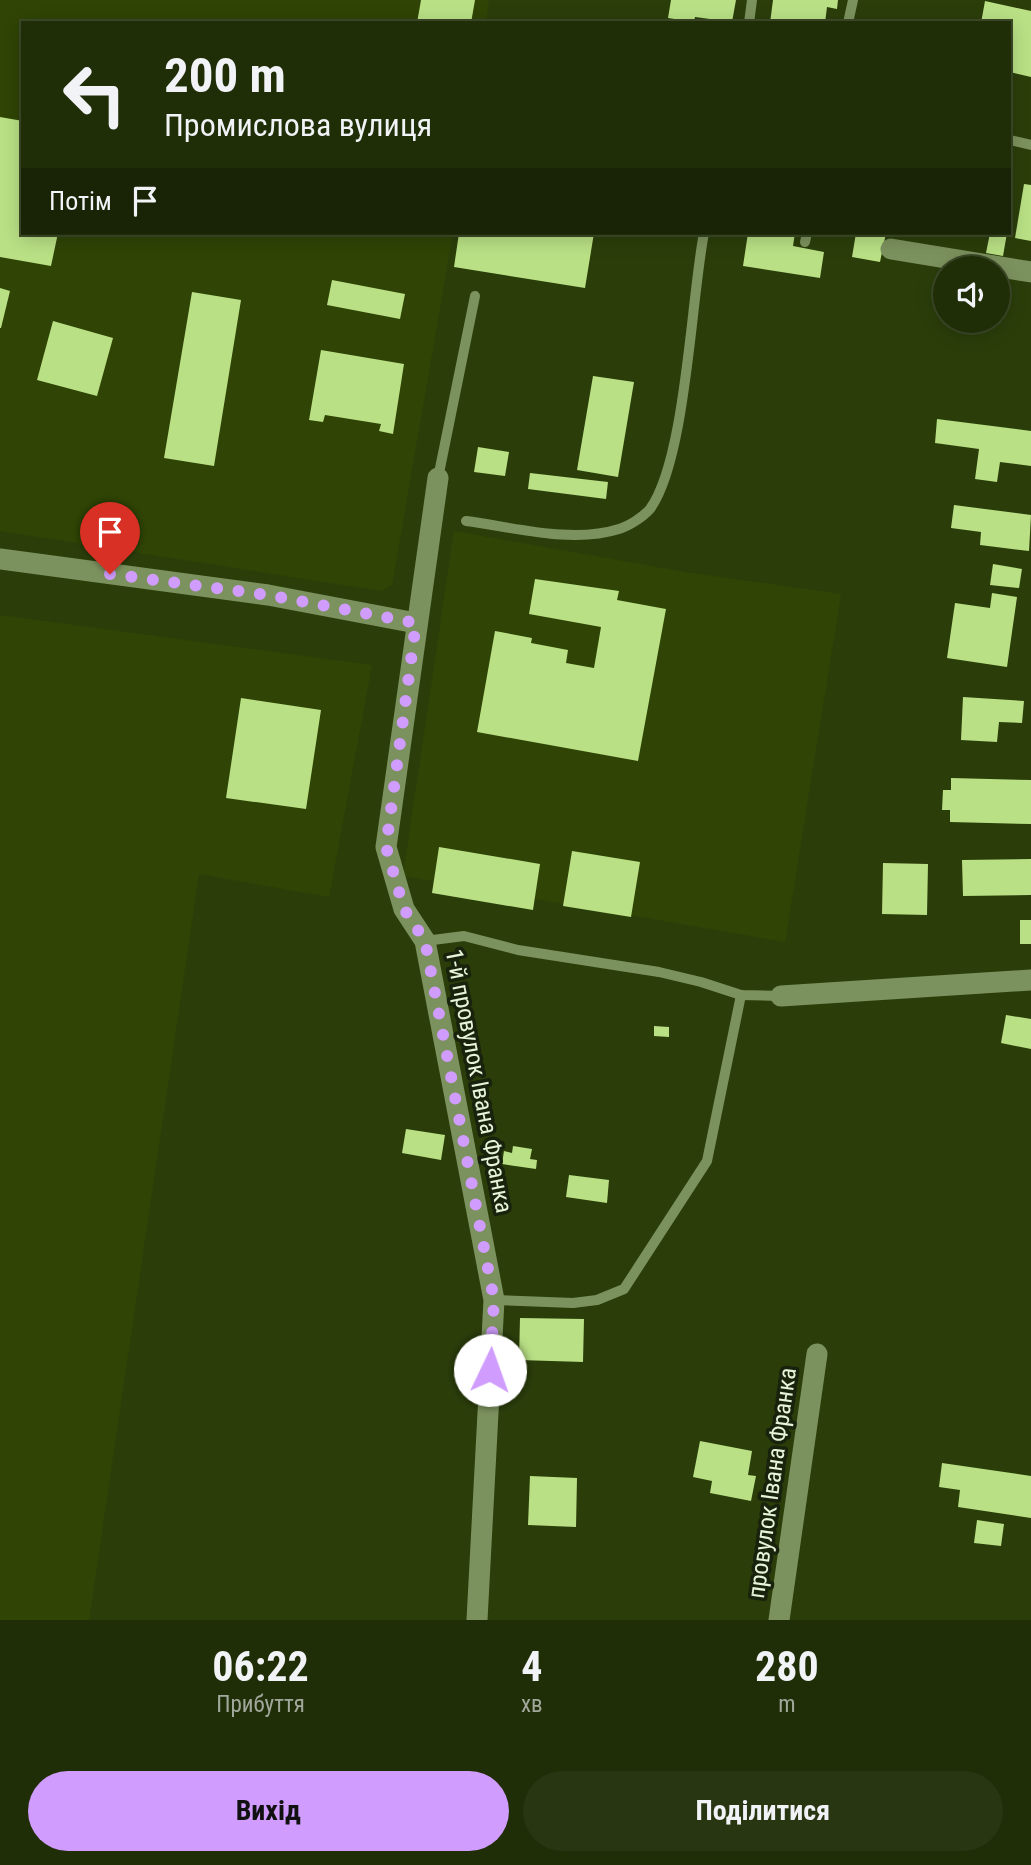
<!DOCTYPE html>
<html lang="uk">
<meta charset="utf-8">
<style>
body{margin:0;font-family:"Roboto Condensed",sans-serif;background:#283612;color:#f1f3f6;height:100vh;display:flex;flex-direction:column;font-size:26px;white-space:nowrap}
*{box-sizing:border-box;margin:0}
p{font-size:23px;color:#a2a89c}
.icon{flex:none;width:38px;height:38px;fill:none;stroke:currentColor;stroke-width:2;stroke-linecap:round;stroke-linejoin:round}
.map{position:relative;height:1620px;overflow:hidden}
.details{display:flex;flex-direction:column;background:#202e08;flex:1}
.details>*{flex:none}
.guide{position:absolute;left:21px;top:21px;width:990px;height:214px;border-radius:0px;box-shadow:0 4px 18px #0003,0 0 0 2px #3d4a29;background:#202e08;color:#f1f3f6;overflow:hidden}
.buttons{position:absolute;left:933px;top:256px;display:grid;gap:14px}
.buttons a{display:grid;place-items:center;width:77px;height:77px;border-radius:50%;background:#202e08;box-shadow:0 4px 18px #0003,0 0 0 2px #3d4a29;font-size:35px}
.pin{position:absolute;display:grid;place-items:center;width:60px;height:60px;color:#fff;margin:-72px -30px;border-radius:50% 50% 50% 0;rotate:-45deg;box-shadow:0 0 7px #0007}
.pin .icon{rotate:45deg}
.me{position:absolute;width:77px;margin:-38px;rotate:3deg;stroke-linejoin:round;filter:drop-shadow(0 0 5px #0008)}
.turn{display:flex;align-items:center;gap:24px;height:147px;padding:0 28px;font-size:32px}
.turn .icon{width:91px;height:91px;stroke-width:2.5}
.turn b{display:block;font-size:49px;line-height:60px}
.then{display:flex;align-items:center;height:66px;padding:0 28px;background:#0003;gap:14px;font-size:26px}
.eta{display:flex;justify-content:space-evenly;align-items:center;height:119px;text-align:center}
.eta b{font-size:42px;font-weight:700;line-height:49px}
.button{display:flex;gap:14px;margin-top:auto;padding:14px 28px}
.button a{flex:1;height:80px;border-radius:42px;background:#d09dfe;color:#111;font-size:28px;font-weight:700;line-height:80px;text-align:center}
.button a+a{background:#283612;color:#f1f3f6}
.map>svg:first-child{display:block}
.built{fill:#2f4405}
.building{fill:#b9e085}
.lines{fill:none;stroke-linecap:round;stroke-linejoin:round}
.service{stroke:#7c925e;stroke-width:10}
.minor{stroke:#7c925e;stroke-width:21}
.route{stroke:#d09dfe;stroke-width:12;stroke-dasharray:0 21.6}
.labels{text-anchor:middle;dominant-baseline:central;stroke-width:7;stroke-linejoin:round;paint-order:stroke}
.street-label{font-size:24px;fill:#e7f4d9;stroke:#19220d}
</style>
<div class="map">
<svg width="1031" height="1620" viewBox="0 0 1031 1620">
<rect width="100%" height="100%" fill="#2b3e0a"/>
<g class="built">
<path d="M 0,0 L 489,0 L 486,23 L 23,23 L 23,233 L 453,233 L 392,585 L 381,591 L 0,531 Z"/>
<path d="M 454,531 L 685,572 L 841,594 L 785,942 L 403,876 Z"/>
<path d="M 0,615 L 372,665 L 329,897 L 199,874 L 89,1620 L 0,1620 Z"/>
</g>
<g class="building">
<path d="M 421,0 L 475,0 L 471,23 L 417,23 Z"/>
<path d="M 671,0 L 736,0 L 732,22 L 695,17 L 694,22 L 668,18 Z"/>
<path d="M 773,0 L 838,0 L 837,9 L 827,7 L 825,23 L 770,23 Z"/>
<path d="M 985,1 L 1031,11 L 1031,77 L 1010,72 L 1010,23 L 981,23 Z"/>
<path d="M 0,117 L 23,121 L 23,233 L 58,233 L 51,266 L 0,257 Z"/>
<path d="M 1024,184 L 1031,185 L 1031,241 L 1015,238 Z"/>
<path d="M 459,233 L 594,233 L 585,288 L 454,267 Z"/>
<path d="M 748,233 L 795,233 L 793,246 L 824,252 L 820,278 L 743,266 Z"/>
<path d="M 856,233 L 886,233 L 880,262 L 852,257 Z"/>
<path d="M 990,233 L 1007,233 L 1003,256 L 986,253 Z"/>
<path d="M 332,280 L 405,294 L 400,319 L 327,305 Z"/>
<path d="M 0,288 L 10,291 L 1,328 L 0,328 Z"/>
<path d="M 192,292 L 241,300 L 214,466 L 164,458 Z"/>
<path d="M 53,321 L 113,338 L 97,396 L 37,380 Z"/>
<path d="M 321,350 L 404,364 L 393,434 L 379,431 L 381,424 L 325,415 L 323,422 L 309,420 Z"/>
<path d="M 593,376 L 634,382 L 618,477 L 577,470 Z"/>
<path d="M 937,419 L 1031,431 L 1031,466 L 1000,462 L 997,482 L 975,479 L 979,449 L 935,443 Z"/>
<path d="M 478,447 L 509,452 L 505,476 L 474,472 Z"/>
<path d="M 530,473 L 608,482 L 606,499 L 528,489 Z"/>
<path d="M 954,505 L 1031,515 L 1029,551 L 980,545 L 981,532 L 951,528 Z"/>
<path d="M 993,564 L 1022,569 L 1019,588 L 990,585 Z"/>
<path d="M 535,579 L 619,591 L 617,600 L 666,609 L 638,761 L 477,732 L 495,631 L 532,638 L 531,643 L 568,650 L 566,663 L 594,668 L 601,627 L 529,614 Z"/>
<path d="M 992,593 L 1017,597 L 1007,667 L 947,658 L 955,603 L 990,608 Z"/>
<path d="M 963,697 L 1024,701 L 1022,723 L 999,722 L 997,742 L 961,740 Z"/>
<path d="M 241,698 L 321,710 L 306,809 L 226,798 Z"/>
<path d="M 951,778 L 1031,780 L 1031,824 L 950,822 L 950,810 L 942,810 L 943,790 L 951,790 Z"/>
<path d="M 439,847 L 540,864 L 533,910 L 432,893 Z"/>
<path d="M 572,851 L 640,862 L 631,917 L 563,906 Z"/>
<path d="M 1031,859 L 1031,895 L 963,896 L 962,860 Z"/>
<path d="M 883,863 L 928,864 L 927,915 L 882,914 Z"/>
<rect x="1020" y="920" width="11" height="24"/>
<path d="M 1006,1015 L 1031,1019 L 1031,1049 L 1001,1043 Z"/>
<path d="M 654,1026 L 669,1027 L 669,1037 L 654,1036 Z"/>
<path d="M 406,1129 L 445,1135 L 441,1160 L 402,1153 Z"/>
<path d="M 513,1146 L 532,1149 L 530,1159 L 537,1160 L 536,1169 L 502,1164 L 504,1151 L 512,1153 Z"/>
<path d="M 569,1175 L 609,1180 L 607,1203 L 566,1197 Z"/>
<path d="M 520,1318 L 584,1319 L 583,1362 L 519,1360 Z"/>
<path d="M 700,1441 L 752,1451 L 748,1475 L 756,1476 L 751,1501 L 710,1493 L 712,1481 L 693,1477 Z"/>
<path d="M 942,1463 L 1031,1476 L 1031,1518 L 958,1507 L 960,1490 L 939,1487 Z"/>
<path d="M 530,1476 L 577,1478 L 576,1527 L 528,1525 Z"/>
<path d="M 977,1520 L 1004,1524 L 1001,1546 L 974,1543 Z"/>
</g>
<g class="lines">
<g class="service">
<path d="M 749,23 L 752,0"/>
<path d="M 848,23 L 853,0"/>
<path d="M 1010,140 L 1031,145"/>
<path d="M 805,242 L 807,233"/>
<path d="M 438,478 L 475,296"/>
<path d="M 466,521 C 513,527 572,544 619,529 C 629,526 643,517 650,509 C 686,459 691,299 704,233"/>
<path d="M 425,941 L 464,936 L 518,950 L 659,972 L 701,982 L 741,995 L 781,996"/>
<path d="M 494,1300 L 573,1303 L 597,1300 L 624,1289 L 707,1161 L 741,995"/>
</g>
<g class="minor">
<path d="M 891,249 L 1031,272"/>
<path d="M 438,478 L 386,847 L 404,909 L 425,941 L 494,1300 L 477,1620"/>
<path d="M 0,559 L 268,595 L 416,623"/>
<path d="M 781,996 L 1031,980"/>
<path d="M 779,1620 L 817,1354"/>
</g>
</g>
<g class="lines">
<path class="route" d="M 110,574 L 268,595 L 416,623 L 386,847 L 404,909 L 425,941 L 494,1300 L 490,1370"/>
</g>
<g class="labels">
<g class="street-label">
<text transform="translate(479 1081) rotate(79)">1-й провулок Івана Франка</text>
<text transform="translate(772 1483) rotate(-82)">провулок Івана Франка</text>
</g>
</g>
</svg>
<div class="buttons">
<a><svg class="icon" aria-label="sound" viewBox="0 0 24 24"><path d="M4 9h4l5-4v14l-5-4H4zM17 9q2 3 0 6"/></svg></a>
</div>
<div class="pin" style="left:110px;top:574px;background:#d93025"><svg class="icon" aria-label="arrive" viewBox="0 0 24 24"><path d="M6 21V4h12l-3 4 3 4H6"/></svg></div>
<svg class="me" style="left:490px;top:1370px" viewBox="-20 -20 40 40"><circle r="19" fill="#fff"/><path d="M0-13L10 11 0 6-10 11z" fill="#d09dfe"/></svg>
<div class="guide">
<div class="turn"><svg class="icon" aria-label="left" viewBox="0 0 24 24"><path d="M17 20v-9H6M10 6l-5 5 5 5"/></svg><div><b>200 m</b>Промислова вулиця</div></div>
<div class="then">Потім<svg class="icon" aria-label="arrive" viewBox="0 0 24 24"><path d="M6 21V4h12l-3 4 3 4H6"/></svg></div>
</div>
</div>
<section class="details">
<div class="eta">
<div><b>06:22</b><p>Прибуття</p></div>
<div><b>4</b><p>хв</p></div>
<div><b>280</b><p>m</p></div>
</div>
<div class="button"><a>Вихід</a><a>Поділитися</a></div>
</section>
